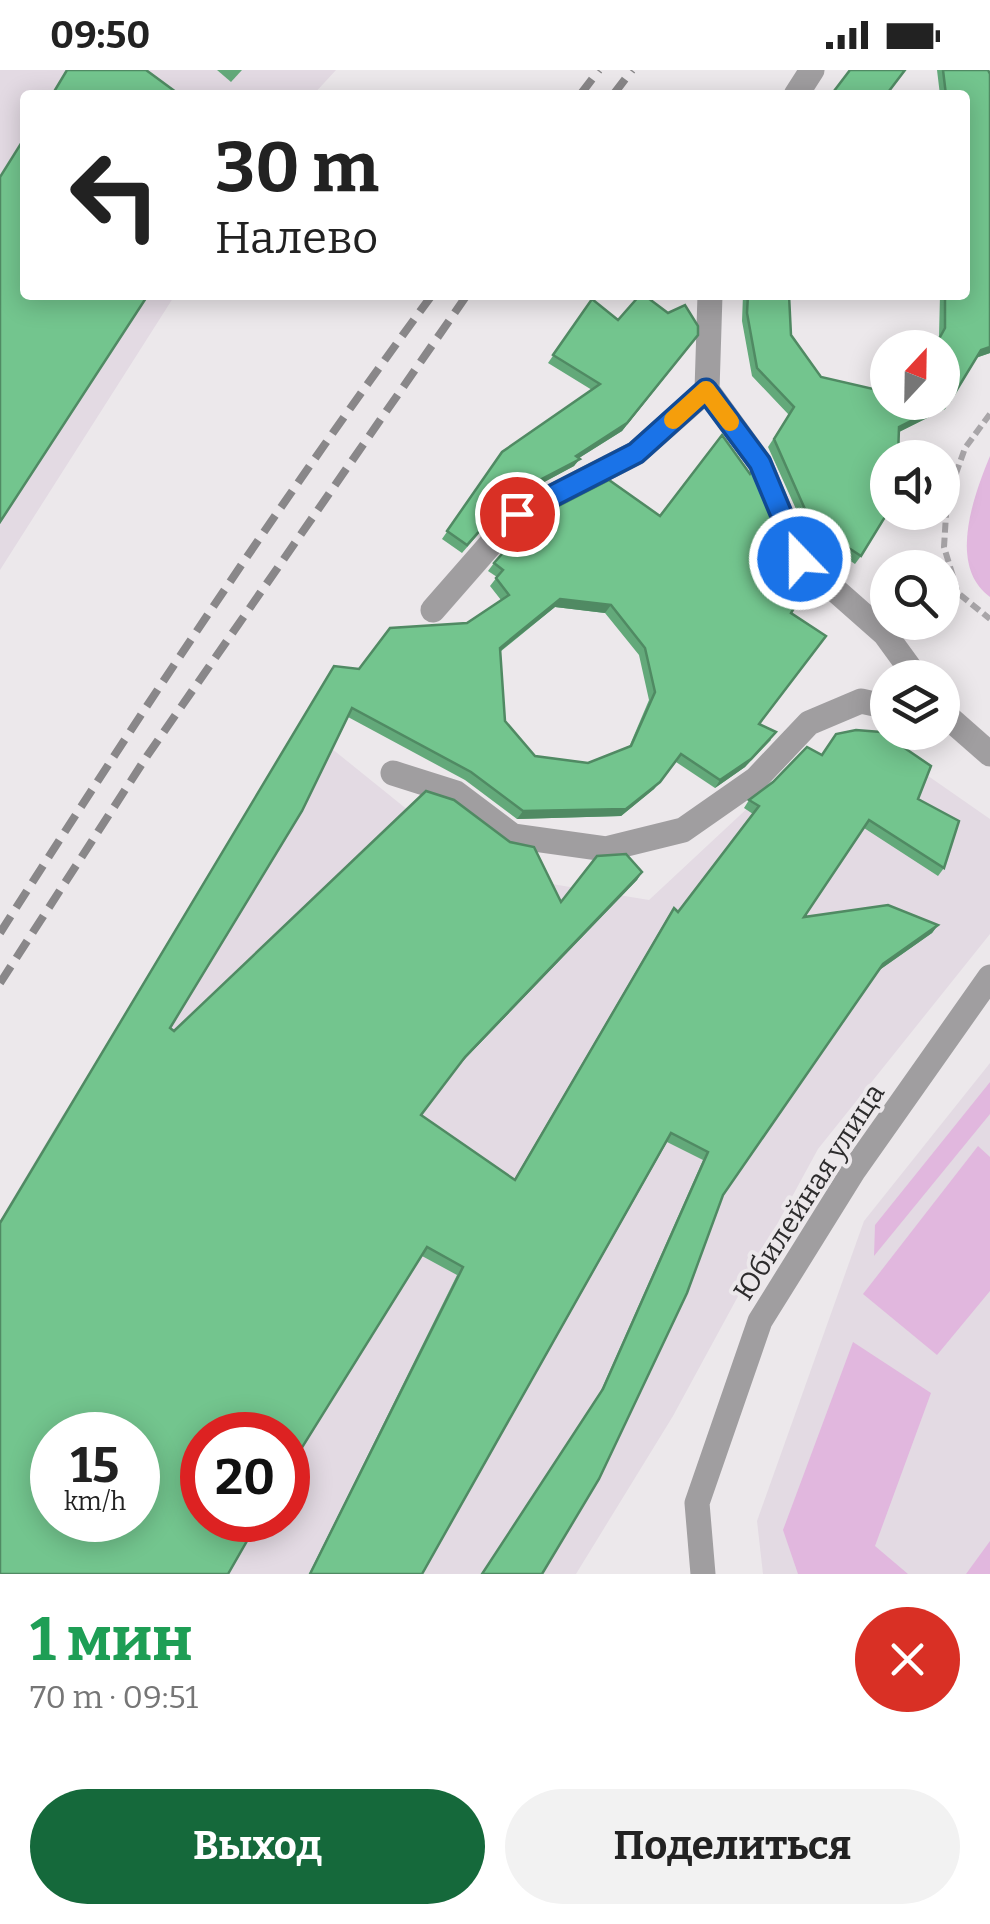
<!DOCTYPE html>
<html lang="ru">
<meta charset="utf-8">
<style>
body{margin:0;font-family:Bitter,serif;background:#f2f2f2;color:#222;height:100vh;display:flex;flex-direction:column;font-size:38px;white-space:nowrap}
*{box-sizing:border-box;margin:0}
p{font-size:32px;color:#767676}
.icon{flex:none;width:55px;height:55px;fill:none;stroke:currentColor;stroke-width:2;stroke-linecap:round;stroke-linejoin:round}
.map{position:relative;height:1504px;overflow:hidden}
.details{display:flex;flex-direction:column;background:#fff;flex:1}
.details>*{flex:none}
.banner{position:absolute;left:20px;top:20px;width:950px;height:210px;border-radius:10px;box-shadow:0 5px 25px #0003;background:#fff;color:#222;overflow:hidden}
.needle{width:65px;rotate:22deg}
.buttons{position:absolute;left:870px;top:260px;display:grid;gap:20px}
.buttons a{display:grid;place-items:center;width:90px;height:90px;border-radius:50%;background:#fff;box-shadow:0 5px 25px #0003;font-size:50px}
.speed{position:absolute;left:30px;top:1342px;display:flex;gap:20px;font-size:50px;font-weight:700;text-align:center}
.speed>*{display:grid;place-content:center;width:130px;height:130px;border-radius:50%;background:#fff;box-shadow:0 5px 25px #0003;line-height:1}
.speed small{font-size:25px;font-weight:400}
.speed .limit{border:15px solid #d22;background:#fff;color:#111}
.pin{position:absolute;display:grid;place-items:center;width:85px;height:85px;color:#fff;margin:-42px;border:5px solid #fff;border-radius:50%;box-shadow:0 2px 10px #0007}
.me{position:absolute;width:110px;margin:-55px;rotate:338deg;stroke-linejoin:round;filter:drop-shadow(0 0 8px #0008)}
.turn{display:flex;align-items:center;gap:35px;height:210px;padding:0 30px;font-size:45px}
.turn .icon{width:130px;height:130px;stroke-width:2.5}
.turn b{display:block;font-size:70px;line-height:85px}
.round{display:grid;place-items:center;flex:none;width:105px;height:105px;border-radius:52px;background:#f2f2f2}
.head{display:flex;align-items:center;justify-content:space-between;height:170px;padding:0 30px}
h1{font-size:60px;font-weight:700;line-height:75px;color:#1e9e55}
.action{display:flex;gap:20px;margin-top:auto;padding:20px 30px}
.action a{flex:1;height:115px;border-radius:60px;background:#15693b;color:#fff;font-size:40px;font-weight:700;line-height:115px;text-align:center}
.action a+a{background:#f2f2f2;color:#222}
.status{display:flex;justify-content:space-between;align-items:center;height:70px;padding:0 50px;background:#fff;direction:ltr}
.status svg{height:28px;fill:currentColor}
.map>svg:first-child{display:block}
.built{fill:#e3dae3;fill-rule:evenodd}
.green{fill:#e1b7de}
.lines{fill:none;stroke-linecap:round;stroke-linejoin:round}
.path{stroke:#a8a5a8;stroke-width:6;stroke-dasharray:10 5;stroke-linecap:butt}
.minor{stroke:#a09ea0;stroke-width:25}
.rail{stroke:#898789;stroke-width:8;stroke-dasharray:20 10;stroke-linecap:butt}
.wall{fill:#63a97a;fill-rule:evenodd}
.shaded-wall{fill:#508a63}
.building{fill:#73c58e;stroke:#508a63;stroke-width:2.5;fill-rule:evenodd}
.route-casing{stroke:#114b97;stroke-width:25}
.route{stroke:#1a73e8;stroke-width:18}
.slow{stroke:#f59e0b;stroke-width:18}
.labels{text-anchor:middle;dominant-baseline:central;stroke-width:8;stroke-linejoin:round;paint-order:stroke}
.street-label{font-size:28px;fill:#2d2c2d;stroke:#ece8eb}
</style>
<div class="status"><b>09:50</b><svg viewBox="0 0 49 12"><path d="M0 12V9h3v3zM5 12V6h3v6zM10 12V3h3v9zM15 12V0h3v12zM26 1h20v11H26zM47 4h2v5h-2z"/></svg></div>
<div class="map">
<svg width="990" height="1504" viewBox="0 0 990 1504">
<rect width="100%" height="100%" fill="#ece8eb"/>
<g class="built">
<path d="M 0,0 L 336,0 L 313,25 L 25,25 L 25,225 L 175,225 L 0,500 Z"/>
<path d="M 875,669 L 990,749 L 990,864 L 818,1079 L 673,1346 L 576,1504 L 0,1504 L 0,1150 L 62,1046 L 326,674 L 486,803 L 649,830 L 782,706 ZM 52,1365 L 138,1365 L 138,1450 L 52,1450 ZM 202,1365 L 288,1365 L 288,1450 L 202,1450 Z"/>
<path d="M 990,993 L 990,1504 L 763,1504 L 757,1451 L 864,1151 Z"/>
</g>
<g class="green">
<path d="M 990,386 L 990,527 C 947,496 974,425 990,386 Z"/>
<path d="M 990,1012 L 990,1044 L 874,1186 L 875,1155 Z"/>
<path d="M 978,1076 L 990,1087 L 990,1221 L 937,1285 L 863,1224 Z"/>
<path d="M 853,1272 L 931,1323 L 875,1476 L 908,1504 L 798,1504 L 783,1460 Z"/>
<path d="M 990,1471 L 990,1504 L 966,1504 Z"/>
</g>
<g class="lines">
<path class="path" d="M 990,344 L 965,378 L 947,429 L 944,477 L 958,523 L 990,549"/>
<g class="minor">
<path d="M 796,25 L 812,0"/>
<path d="M 710,225 L 707,320 L 760,393 L 800,489 L 885,564 L 917,608"/>
<path d="M 433,540 L 517,444 L 636,383 L 707,320"/>
<path d="M 942,642 L 990,684"/>
<path d="M 393,703 L 456,723 L 513,766 L 606,779 L 683,760 L 756,709 L 809,653 L 861,631 L 888,637"/>
<path d="M 703,1504 L 697,1433 L 760,1251 L 854,1100 L 990,907"/>
</g>
<g class="rail">
<path d="M 580,25 L 599,0"/>
<path d="M 613,25 L 632,0"/>
<path d="M 0,863 C 138,646 280,432 432,225"/>
<path d="M 0,913 L 147,686 L 467,225"/>
</g>
</g>
<g class="wall">
<path d="M 217,0 L 242,0 L 231,12 Z"/>
<path d="M 937,0 L 988,0 L 990,283 L 976,288 L 945,339 L 899,362 L 861,486 L 855,494 L 830,477 L 823,488 L 814,479 L 768,377 L 789,345 L 752,306 L 742,251 L 743,225 L 789,225 L 791,265 L 821,307 L 888,332 L 942,278 L 933,278 L 939,266 L 940,225 L 965,225 L 965,25 L 940,25 Z"/>
<path d="M 592,229 L 618,250 L 692,273 L 622,361 L 579,388 L 574,396 L 505,433 L 462,483 L 442,469 L 502,382 L 592,320 L 548,293 Z"/>
<path d="M 494,493 L 791,543 L 760,654 L 771,670 L 745,697 L 715,718 L 676,692 L 654,719 L 621,746 L 517,749 L 465,710 L 348,647 L 170,958 L 174,961 L 561,832 L 642,802 L 637,810 L 459,995 L 421,1045 L 514,1110 L 669,845 L 674,838 L 678,842 L 753,744 L 744,738 L 749,730 L 918,729 L 944,798 L 938,806 L 864,758 L 804,847 L 938,855 L 932,863 L 878,901 L 723,1125 L 598,1327 L 703,1090 L 667,1072 L 422,1504 L 309,1504 L 457,1205 L 422,1186 L 0,1151 L 359,599 L 467,553 L 501,530 L 490,516 L 497,507 L 488,501 ZM 555,537 L 605,543 L 639,585 L 649,630 L 629,677 L 588,693 L 535,686 L 505,651 L 500,582 Z"/>
</g>
<g class="shaded-wall">
<path d="M 692,273 L 622,361 L 571,393 L 580,389 L 574,396 L 505,433 L 462,483 L 511,425 Z"/>
<path d="M 990,277 L 990,283 L 975,288 L 981,280 Z"/>
<path d="M 950,331 L 945,339 L 893,365 L 899,357 Z"/>
<path d="M 560,529 L 611,535 L 605,543 L 555,537 L 494,586 L 500,578 Z"/>
<path d="M 776,662 L 745,697 L 715,718 L 720,710 Z"/>
<path d="M 681,684 L 654,719 L 621,746 L 517,749 L 523,741 Z"/>
<path d="M 642,802 L 637,810 L 459,995 L 465,987 Z"/>
<path d="M 938,855 L 932,863 L 878,901 L 883,894 Z"/>
</g>
<g class="building">
<path d="M 67,0 L 146,0 L 180,25 L 52,25 Z"/>
<path d="M 850,0 L 905,0 L 886,25 L 831,25 Z"/>
<path d="M 943,0 L 988,0 L 990,4 L 990,277 L 981,280 L 950,331 L 899,357 L 898,388 L 888,388 L 888,442 L 861,486 L 835,469 L 828,480 L 819,471 L 774,369 L 794,337 L 757,298 L 747,243 L 748,225 L 789,225 L 791,265 L 821,307 L 873,319 L 888,313 L 888,332 L 942,332 L 942,278 L 934,278 L 945,258 L 945,225 L 965,225 L 965,25 L 946,25 Z"/>
<path d="M 25,67 L 25,225 L 148,225 L 0,452 L 0,107 Z"/>
<path d="M 640,225 L 644,225 L 668,243 L 685,235 L 698,256 L 698,265 L 627,353 L 576,386 L 580,389 L 511,425 L 467,475 L 447,461 L 502,382 L 600,314 L 553,285 L 592,229 L 618,250 Z"/>
<path d="M 722,365 L 750,404 L 754,399 L 790,487 L 812,508 L 791,543 L 826,566 L 759,654 L 776,662 L 751,689 L 720,710 L 681,684 L 660,712 L 626,739 L 523,741 L 471,702 L 352,638 L 302,741 L 170,958 L 174,961 L 426,721 L 454,730 L 510,772 L 534,777 L 561,832 L 597,786 L 626,784 L 642,802 L 465,987 L 421,1045 L 515,1110 L 674,838 L 678,842 L 759,736 L 749,730 L 773,712 L 807,677 L 822,685 L 836,664 L 856,660 L 881,662 L 931,696 L 918,729 L 959,751 L 944,798 L 869,750 L 804,847 L 888,835 L 938,855 L 883,894 L 723,1125 L 687,1223 L 599,1409 L 542,1504 L 482,1504 L 603,1319 L 708,1082 L 671,1063 L 422,1504 L 310,1504 L 463,1197 L 427,1177 L 288,1400 L 288,1365 L 202,1365 L 202,1450 L 259,1450 L 228,1504 L 0,1504 L 0,1153 L 334,596 L 359,599 L 390,558 L 467,553 L 509,525 L 496,508 L 503,500 L 494,493 L 533,449 L 609,410 L 660,446 ZM 560,529 L 611,535 L 645,578 L 655,622 L 631,676 L 588,693 L 535,686 L 505,651 L 500,578 ZM 52,1365 L 138,1365 L 138,1450 L 52,1450 Z"/>
</g>
<g class="lines">
<defs>
<path id="route" d="M 517,444 L 636,383 L 706,320 L 760,393 L 800,489"/>
</defs>
<use href="#route" class="route-casing"/>
<use href="#route" class="route"/>
<path class="slow" d="M 673,350 L 706,320 L 730,352"/>
</g>
<g class="labels">
<g class="street-label">
<text transform="translate(809 1122) rotate(-57)">Юбилейная улица</text>
</g>
</g>
</svg>
<div class="buttons">
<a><svg class="needle" viewBox="-14 -14 28 28"><path d="M0-13l5 13h-10z" fill="#e53935"/><path d="M0 13l5-13h-10z" fill="#767676"/></svg></a>
<a><svg class="icon" aria-label="sound" viewBox="0 0 24 24"><path d="M4 9h4l5-4v14l-5-4H4zM17 9q2 3 0 6"/></svg></a>
<a><svg class="icon" aria-label="search" viewBox="0 0 24 24"><circle cx="10" cy="10" r="6"/><path d="M15 15l6 6"/></svg></a>
<a><svg class="icon" aria-label="layers" viewBox="0 0 24 24"><path d="M12 4l9 5-9 5-9-5zM3 14l9 5 9-5"/></svg></a>
</div>
<div class="speed"><div>15<small>km/h</small></div><div class="limit">20</div></div>
<div class="pin" style="left:517px;top:444px;background:#d93025"><svg class="icon" aria-label="arrive" viewBox="0 0 24 24"><path d="M6 21V4h12l-3 4 3 4H6"/></svg></div>
<svg class="me" style="left:800px;top:489px" viewBox="-20 -20 40 40"><circle r="17" fill="#1a73e8" stroke="#fff" stroke-width="3"/><path d="M0-11L8 9 0 5-8 9z" fill="#fff"/></svg>
<div class="banner">
<div class="turn"><svg class="icon" aria-label="left" viewBox="0 0 24 24"><path d="M17 20v-9H6M10 6l-5 5 5 5"/></svg><div><b>30 m</b>Налево</div></div>
</div>
</div>
<section class="details">
<div class="head"><div><h1>1 мин</h1><p>70 m · 09:51</p></div><a class="round" style="background:#d93025;color:#fff"><svg class="icon" aria-label="close" viewBox="0 0 24 24"><path d="M6 6l12 12M18 6L6 18"/></svg></a></div>
<div class="action"><a>Выход</a><a>Поделиться</a></div>
</section>
